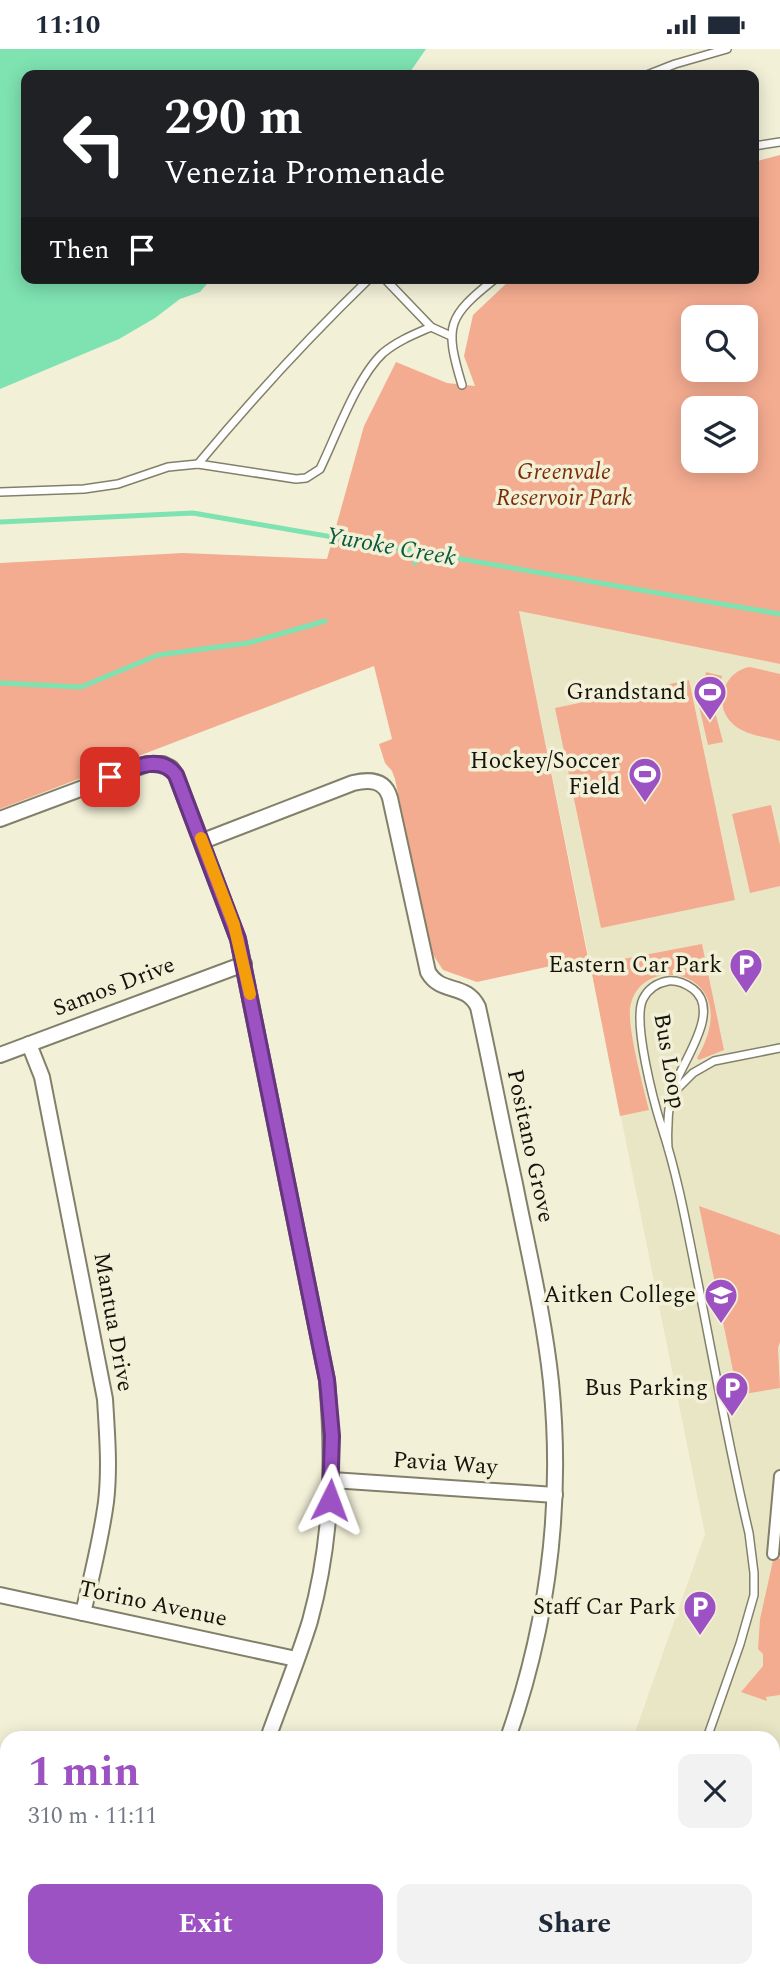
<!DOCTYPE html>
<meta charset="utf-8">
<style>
body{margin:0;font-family:Spectral,serif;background:#f2f2f3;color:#1f2937;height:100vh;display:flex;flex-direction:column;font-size:26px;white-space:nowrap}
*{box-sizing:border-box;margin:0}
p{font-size:23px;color:#747a83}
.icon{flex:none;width:38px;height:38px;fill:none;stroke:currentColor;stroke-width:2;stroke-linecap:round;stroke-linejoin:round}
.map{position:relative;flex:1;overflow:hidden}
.drawer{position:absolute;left:0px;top:1682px;width:780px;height:247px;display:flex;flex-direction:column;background:#fff;border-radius:21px 21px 0 0;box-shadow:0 4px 18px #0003}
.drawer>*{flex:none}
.top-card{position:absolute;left:21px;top:21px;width:738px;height:214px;border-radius:14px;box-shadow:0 4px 18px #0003;background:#202124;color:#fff;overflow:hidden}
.tools{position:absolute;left:681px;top:256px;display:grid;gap:14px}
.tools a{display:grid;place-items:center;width:77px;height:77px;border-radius:14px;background:#fff;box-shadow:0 4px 18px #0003;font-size:35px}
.pin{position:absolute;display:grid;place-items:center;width:60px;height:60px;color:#fff;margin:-30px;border-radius:14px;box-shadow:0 4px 10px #0006}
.me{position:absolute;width:77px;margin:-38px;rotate:3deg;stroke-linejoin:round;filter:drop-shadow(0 0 5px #0008)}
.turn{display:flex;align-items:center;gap:24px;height:147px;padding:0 28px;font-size:32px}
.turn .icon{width:91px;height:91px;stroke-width:2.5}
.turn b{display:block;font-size:49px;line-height:60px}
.then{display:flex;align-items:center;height:66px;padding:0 28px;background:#0003;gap:14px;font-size:26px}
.round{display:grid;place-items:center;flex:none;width:74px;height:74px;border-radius:14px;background:#f2f2f3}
.overview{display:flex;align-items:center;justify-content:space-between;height:119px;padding:0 28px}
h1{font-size:42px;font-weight:700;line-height:52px;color:#9d52c4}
.cta{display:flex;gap:14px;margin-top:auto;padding:14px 28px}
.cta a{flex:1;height:80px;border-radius:14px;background:#9d52c4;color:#fff;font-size:28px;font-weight:700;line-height:80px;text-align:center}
.cta a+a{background:#f2f2f3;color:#1f2937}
.status{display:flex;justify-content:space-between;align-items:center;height:49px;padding:0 35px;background:#fff;direction:ltr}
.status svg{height:19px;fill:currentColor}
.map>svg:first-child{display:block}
.built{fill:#e9e6c6}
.green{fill:#f4ac90;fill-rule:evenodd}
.water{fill:#7ee2b1}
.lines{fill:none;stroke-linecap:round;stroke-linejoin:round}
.stream{stroke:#7ee2b1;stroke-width:5}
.service-casing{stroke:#82806a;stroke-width:10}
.pedestrian-casing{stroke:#82806a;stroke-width:14}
.minor-casing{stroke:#82806a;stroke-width:18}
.service{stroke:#fff;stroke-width:7}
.pedestrian{stroke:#fff;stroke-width:10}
.minor{stroke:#fff;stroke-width:14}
.route-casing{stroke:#66357f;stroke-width:18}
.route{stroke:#9d52c4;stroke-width:12}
.slow{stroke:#f59e0b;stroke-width:12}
.labels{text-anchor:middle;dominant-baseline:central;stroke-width:7;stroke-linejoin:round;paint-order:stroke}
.park-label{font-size:23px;font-style:italic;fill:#7c2d06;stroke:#f3f0d8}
.poi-label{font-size:23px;fill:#15140c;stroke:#f3f0d8;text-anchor:end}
.street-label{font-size:23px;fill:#15140c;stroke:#f3f0d8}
.water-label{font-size:24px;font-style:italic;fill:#0a5b3d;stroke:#f3f0d8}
</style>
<div class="status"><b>11:10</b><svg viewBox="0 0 49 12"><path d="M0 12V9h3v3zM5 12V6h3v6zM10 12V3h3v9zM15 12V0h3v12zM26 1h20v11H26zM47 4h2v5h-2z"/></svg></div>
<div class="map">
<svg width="780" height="1928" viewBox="0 0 780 1928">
<rect width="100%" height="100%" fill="#f3f0d8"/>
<path class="built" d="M 519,562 L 780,615 L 780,1928 L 548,1928 L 550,1922 L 774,1922 L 774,1689 L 633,1689 L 705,1485 Z"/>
<g class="green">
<path d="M 780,106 L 780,615 L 519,562 L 588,909 L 477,933 L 443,921 L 430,901 L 395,730 L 392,722 L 385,714 L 379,695 L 392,690 L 374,617 L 0,760 L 0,514 L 183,504 L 327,510 L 364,377 L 396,313 L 447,334 L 475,337 L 464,307 L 473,266 L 512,229 L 754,229 L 754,113 ZM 693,268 L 746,268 L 746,320 L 693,320 ZM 693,359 L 746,359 L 746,411 L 693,411 Z"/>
<path d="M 750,618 L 780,625 L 780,692 C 766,688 745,686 734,676 C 712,658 723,622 750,618 Z"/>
<path d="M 706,623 L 722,627 L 714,659 L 723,693 L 708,696 L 699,657 Z"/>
<path d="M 689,631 L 735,851 L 601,879 L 555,659 Z"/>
<path d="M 771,756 L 780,796 L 780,837 L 750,844 L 732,765 Z"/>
<path d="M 702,895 L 724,1001 L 699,1011 L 697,1009 C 749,920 637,900 630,960 C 628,982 643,1037 649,1061 L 620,1067 L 592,925 L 599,924 L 597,915 Z"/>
<path d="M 699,1157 L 780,1186 L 780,1293 L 778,1299 L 780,1339 L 738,1346 Z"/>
<path d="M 774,1507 L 780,1510 L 780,1646 L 766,1648 L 767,1652 L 741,1643 L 763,1617 L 763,1605 L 758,1600 L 760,1570 Z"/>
</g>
<path class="water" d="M 0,0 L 426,0 L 408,26 L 26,26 L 26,229 L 212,229 L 200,243 L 180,250 L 155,269 L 119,290 L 0,340 Z"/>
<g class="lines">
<g class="stream">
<path d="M 0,473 L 193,464 L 780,565"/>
<path d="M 415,514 L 421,503"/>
<path d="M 0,634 L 81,638 L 158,606 L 248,594 L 325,572"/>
</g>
<defs>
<g id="service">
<path d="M 647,26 L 675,15 L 727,0"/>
<path d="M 754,97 L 780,93"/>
<path d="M 384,229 L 431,278 L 451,287"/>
<path d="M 462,336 C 444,276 447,268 496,229"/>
<path d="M 198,415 C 252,350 309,288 370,229"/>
<path d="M 0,443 L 84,440 L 118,435 L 168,418 L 198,415 L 296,430 L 306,429 L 320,420 C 336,387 357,328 383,304 C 397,292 415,285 431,278"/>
<path d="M 674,1043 L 693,1024 L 714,1012 L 780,999"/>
<path d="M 668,1099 C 667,1082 668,1063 671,1046 C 677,1019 724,963 693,940 C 686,935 677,931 668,932 C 657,934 648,940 643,950 C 632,972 654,1054 662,1079 C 678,1128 687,1179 697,1229 C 714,1314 729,1400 749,1484 L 754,1524 L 754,1546 L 740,1595 L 707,1689"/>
<path d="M 623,1928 L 626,1922"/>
<path d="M 774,1928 L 780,1918"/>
</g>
<path id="pedestrian" d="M 773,1505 L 780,1427"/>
<g id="minor">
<path d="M 0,770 L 147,715 L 163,715 L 171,719 L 176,726 L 238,890 L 327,1331 C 334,1412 332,1492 310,1572 C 298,1611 282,1650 268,1689"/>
<path d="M 203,792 L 353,734 C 370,730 385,731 390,749 L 428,923 C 441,946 466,933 478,958 C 491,1017 502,1076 515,1135 C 528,1201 544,1267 551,1333 C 563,1454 548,1575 508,1689"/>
<path d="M 29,995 L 42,1028 L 105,1350 C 107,1384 110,1419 106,1453 C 101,1490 92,1527 83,1564"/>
<path d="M 0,1006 L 244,915"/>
<path d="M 332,1431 L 555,1446"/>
<path d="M 0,1546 L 296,1610"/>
<path d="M 0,1771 L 7,1772"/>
<path d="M 184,1928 L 187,1922"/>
<path d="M 424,1928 L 426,1922"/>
</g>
</defs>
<use href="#service" class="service-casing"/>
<use href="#pedestrian" class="pedestrian-casing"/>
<use href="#minor" class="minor-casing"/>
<use href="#service" class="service"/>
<use href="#pedestrian" class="pedestrian"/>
<use href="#minor" class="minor"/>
</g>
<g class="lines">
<defs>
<path id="route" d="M 110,728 C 130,720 160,704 176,726 L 238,890 L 327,1331 L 332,1387 L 330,1451"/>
</defs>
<use href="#route" class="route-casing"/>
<use href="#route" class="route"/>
<path class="slow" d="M 201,789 L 234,876 L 250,945"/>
</g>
<defs>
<symbol id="stadium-pin" viewBox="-11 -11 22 30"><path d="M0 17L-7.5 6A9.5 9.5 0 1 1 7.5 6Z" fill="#9d52c4" stroke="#f3f0d8"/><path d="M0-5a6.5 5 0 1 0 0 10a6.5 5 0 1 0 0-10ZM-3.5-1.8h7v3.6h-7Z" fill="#fff"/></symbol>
<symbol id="parking-pin" viewBox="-11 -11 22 30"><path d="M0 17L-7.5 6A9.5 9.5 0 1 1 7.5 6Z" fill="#9d52c4" stroke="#f3f0d8"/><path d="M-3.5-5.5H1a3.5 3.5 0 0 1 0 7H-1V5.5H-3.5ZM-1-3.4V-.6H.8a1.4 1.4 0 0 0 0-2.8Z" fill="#fff"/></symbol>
<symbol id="school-pin" viewBox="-11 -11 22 30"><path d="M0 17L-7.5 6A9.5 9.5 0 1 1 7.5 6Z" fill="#9d52c4" stroke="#f3f0d8"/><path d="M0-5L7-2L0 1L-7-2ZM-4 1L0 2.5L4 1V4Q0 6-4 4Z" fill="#fff"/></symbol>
</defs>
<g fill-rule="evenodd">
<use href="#stadium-pin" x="691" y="624" width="38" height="52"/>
<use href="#stadium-pin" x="626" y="706" width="38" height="52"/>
<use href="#parking-pin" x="727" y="897" width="38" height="52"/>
<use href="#school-pin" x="702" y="1227" width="38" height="52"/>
<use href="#parking-pin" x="713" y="1320" width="38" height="52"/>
<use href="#parking-pin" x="681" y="1539" width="38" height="52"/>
</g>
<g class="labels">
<g class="park-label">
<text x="564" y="423">Greenvale<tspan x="564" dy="26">Reservoir Park</tspan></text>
</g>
<g class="poi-label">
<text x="686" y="643">Grandstand</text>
<text x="620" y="712">Hockey/Soccer<tspan x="620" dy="26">Field</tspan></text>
<text x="722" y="916">Eastern Car Park</text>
<text x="696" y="1246">Aitken College</text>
<text x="708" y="1339">Bus Parking</text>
<text x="676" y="1558">Staff Car Park</text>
</g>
<g class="street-label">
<text transform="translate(114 938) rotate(-21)">Samos Drive</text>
<text transform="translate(669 1012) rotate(80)">Bus Loop</text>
<text transform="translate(530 1097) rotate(78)">Positano Grove</text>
<text transform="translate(113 1273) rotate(80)">Mantua Drive</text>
<text transform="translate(445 1415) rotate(4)">Pavia Way</text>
<text transform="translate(153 1555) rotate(12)">Torino Avenue</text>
</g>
<g class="water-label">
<text transform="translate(391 498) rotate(10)">Yuroke Creek</text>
</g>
</g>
</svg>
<div class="tools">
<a><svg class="icon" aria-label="search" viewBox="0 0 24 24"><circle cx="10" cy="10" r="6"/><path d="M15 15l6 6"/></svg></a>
<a><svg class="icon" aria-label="layers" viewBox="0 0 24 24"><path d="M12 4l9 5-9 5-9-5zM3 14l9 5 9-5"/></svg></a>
</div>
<div class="pin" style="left:110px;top:728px;background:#d93025"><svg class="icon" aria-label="arrive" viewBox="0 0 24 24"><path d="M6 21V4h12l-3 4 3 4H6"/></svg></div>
<svg class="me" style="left:330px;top:1451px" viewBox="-20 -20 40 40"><path d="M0-17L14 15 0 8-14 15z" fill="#9d52c4" stroke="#fff" stroke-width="4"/></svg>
<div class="top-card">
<div class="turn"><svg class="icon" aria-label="left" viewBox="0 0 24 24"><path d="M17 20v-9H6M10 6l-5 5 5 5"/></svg><div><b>290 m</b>Venezia Promenade</div></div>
<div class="then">Then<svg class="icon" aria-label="arrive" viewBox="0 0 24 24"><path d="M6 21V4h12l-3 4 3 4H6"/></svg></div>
</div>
<section class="drawer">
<div class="overview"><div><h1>1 min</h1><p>310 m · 11:11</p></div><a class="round"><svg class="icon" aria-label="close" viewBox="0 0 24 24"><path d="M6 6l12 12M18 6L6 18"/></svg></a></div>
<div class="cta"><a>Exit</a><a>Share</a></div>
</section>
</div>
